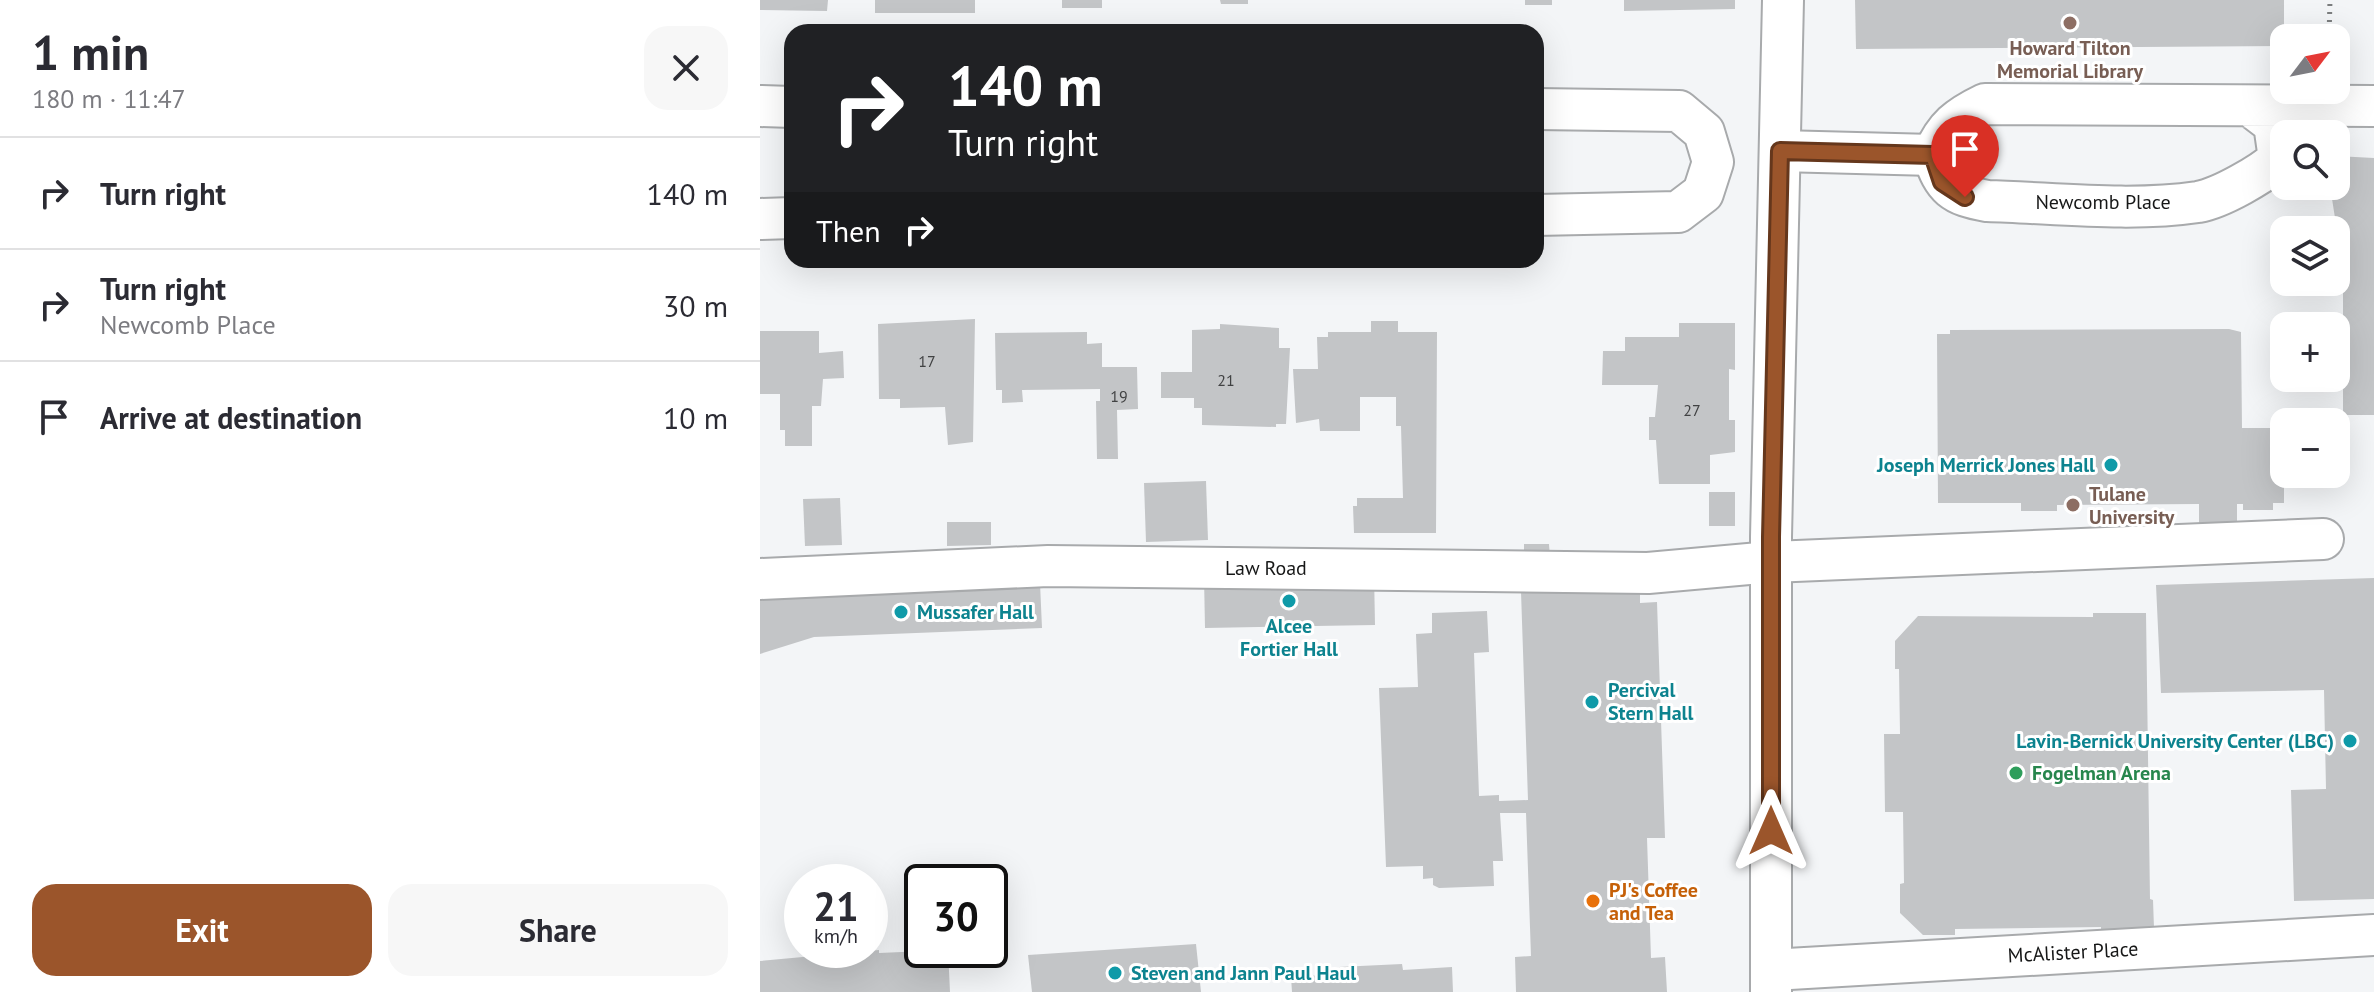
<!DOCTYPE html>
<meta charset="utf-8">
<style>
body{margin:0;font-family:"PT Sans",sans-serif;background:#f7f7f7;color:#2b2b33;height:100vh;display:flex;flex-direction:column;font-size:30px;white-space:nowrap}
*{box-sizing:border-box;margin:0}
p{font-size:26px;color:#7c7c81}
.icon{flex:none;width:44px;height:44px;fill:none;stroke:currentColor;stroke-width:2;stroke-linecap:round;stroke-linejoin:round}
.map{position:relative;flex:1;overflow:hidden}
.panel{display:flex;flex-direction:column;background:#fff;width:760px}
.panel>*{flex:none}
.banner{position:absolute;left:24px;top:24px;width:760px;height:244px;border-radius:24px;box-shadow:0 8px 32px #0002;background:#202124;color:#fff;overflow:hidden}
.needle{width:52px;rotate:58deg}
.buttons{position:absolute;left:1510px;top:24px;display:grid;gap:16px}
.buttons a{display:grid;place-items:center;width:80px;height:80px;border-radius:16px;background:#fff;box-shadow:0 8px 32px #0002;font-size:40px}
.speed{position:absolute;left:24px;top:864px;display:flex;gap:16px;font-size:40px;font-weight:700;text-align:center}
.speed>*{display:grid;place-content:center;width:104px;height:104px;border-radius:50%;background:#fff;box-shadow:0 8px 32px #0002;line-height:1}
.speed small{font-size:20px;font-weight:400}
.speed .limit{border:4px solid #111;border-radius:12px;background:#fff;color:#111}
.pin{position:absolute;display:grid;place-items:center;width:68px;height:68px;color:#fff;margin:-82px -34px;border-radius:50% 50% 50% 0;rotate:-45deg;box-shadow:0 0 8px #0007}
.pin .icon{rotate:45deg}
.me{position:absolute;width:88px;margin:-44px;rotate:0deg;stroke-linejoin:round;filter:drop-shadow(0 0 6px #0008)}
.turn{display:flex;align-items:center;gap:28px;height:168px;padding:0 32px;font-size:36px}
.turn .icon{width:104px;height:104px;stroke-width:2.5}
.turn b{display:block;font-size:56px;line-height:68px}
.then{display:flex;align-items:center;height:76px;padding:0 32px;background:#0003;gap:16px;font-size:30px}
.round{display:grid;place-items:center;flex:none;width:84px;height:84px;border-radius:24px;background:#f7f7f7}
.head{display:flex;align-items:center;justify-content:space-between;height:136px;padding:0 32px}
h1{font-size:48px;font-weight:600;line-height:60px}
.primary-button{display:flex;gap:16px;margin-top:auto;padding:16px 32px}
.primary-button a{flex:1;height:92px;border-radius:24px;background:#9b552b;color:#fff;font-size:32px;font-weight:600;line-height:92px;text-align:center}
.primary-button a+a{background:#f7f7f7;color:#2b2b33}
ul{padding:0;list-style:none}
li{display:flex;align-items:center;gap:24px;height:112px;padding:0 32px;border-top:2px solid #e1e1e2}
li div{flex:1}
li b{display:block;font-size:30px}
li em{font-style:normal}
main{display:flex;flex:1;min-height:0}
.map>svg:first-child{display:block}
.building{fill:#c3c5c7}
.lines{fill:none;stroke-linecap:round;stroke-linejoin:round}
.minor-casing{stroke:#a8aaac;stroke-width:44}
.path{stroke:#7c7e7f;stroke-width:5;stroke-dasharray:2 6;stroke-linecap:butt}
.minor{stroke:#fff;stroke-width:40}
.route-casing{stroke:#65371c;stroke-width:20}
.route{stroke:#9b552b;stroke-width:14}
.education-dot{fill:#8d6e63;stroke:#fff;stroke-width:3}
.culture-dot{fill:#0f9aa8;stroke:#fff;stroke-width:3}
.leisure-dot{fill:#2e9e5b;stroke:#fff;stroke-width:3}
.food-dot{fill:#e8710a;stroke:#fff;stroke-width:3}
.labels{text-anchor:middle;dominant-baseline:central;stroke-width:6;stroke-linejoin:round;paint-order:stroke}
.number-label{font-size:16px;fill:#414243}
.education-label{font-size:20px;font-weight:bold;fill:#785e54;stroke:#fff}
.street-label{font-size:20px;fill:#161717;stroke:#fff}
.culture-label{font-size:20px;font-weight:bold;fill:#0d838f;stroke:#fff;text-anchor:start}
.leisure-label{font-size:20px;font-weight:bold;fill:#27864d;stroke:#fff;text-anchor:start}
.food-label{font-size:20px;font-weight:bold;fill:#c56008;stroke:#fff;text-anchor:start}
</style>
<main>
<section class="panel">
<div class="head"><div><h1>1 min</h1><p>180 m · 11:47</p></div><a class="round"><svg class="icon" aria-label="close" viewBox="0 0 24 24"><path d="M6 6l12 12M18 6L6 18"/></svg></a></div>
<ul>
<li><svg class="icon" aria-label="right" viewBox="0 0 24 24"><path d="M7 20v-9h11M14 6l5 5-5 5"/></svg><div><b>Turn right</b></div><em>140 m</em></li>
<li><svg class="icon" aria-label="right" viewBox="0 0 24 24"><path d="M7 20v-9h11M14 6l5 5-5 5"/></svg><div><b>Turn right</b><p>Newcomb Place</p></div><em>30 m</em></li>
<li><svg class="icon" aria-label="arrive" viewBox="0 0 24 24"><path d="M6 21V4h12l-3 4 3 4H6"/></svg><div><b>Arrive at destination</b></div><em>10 m</em></li>
</ul>
<div class="primary-button"><a>Exit</a><a>Share</a></div>
</section>
<div class="map">
<svg width="1614" height="992" viewBox="0 0 1614 992">
<rect width="100%" height="100%" fill="#f3f5f7"/>
<g class="building">
<path d="M 0,0 L 68,0 L 67,11 L 0,10 Z"/>
<rect x="115" y="0" width="100" height="13"/>
<rect x="302" y="0" width="40" height="8"/>
<path d="M 460,0 L 488,0 L 488,4 L 461,4 Z"/>
<rect x="765" y="0" width="27" height="5"/>
<path d="M 864,0 L 975,0 L 975,9 L 864,11 Z"/>
<path d="M 1095,0 L 1524,0 L 1524,46 L 1096,49 Z"/>
<path d="M 1576,156 L 1614,158 L 1614,415 L 1583,415 L 1583,269 L 1570,186 L 1576,186 Z"/>
<path d="M 215,319 L 213,442 L 188,445 L 185,407 L 140,408 L 140,399 L 119,399 L 118,324 Z"/>
<path d="M 611,321 L 638,321 L 638,332 L 677,332 L 676,533 L 594,533 L 593,506 L 597,506 L 597,498 L 643,498 L 641,426 L 636,426 L 636,397 L 600,397 L 600,431 L 560,431 L 559,419 L 536,423 L 533,369 L 558,369 L 557,337 L 568,337 L 568,332 L 611,332 Z"/>
<path d="M 919,323 L 975,323 L 975,370 L 969,369 L 969,420 L 975,420 L 975,452 L 950,455 L 950,484 L 899,484 L 896,440 L 889,440 L 889,417 L 895,417 L 898,385 L 842,385 L 843,351 L 865,351 L 865,337 L 919,337 Z"/>
<path d="M 460,324 L 519,328 L 519,348 L 530,348 L 526,424 L 516,424 L 516,427 L 442,425 L 442,408 L 434,408 L 434,398 L 401,398 L 401,372 L 432,372 L 432,330 L 460,329 Z"/>
<path d="M 1469,329 L 1481,332 L 1482,428 L 1524,428 L 1524,503 L 1513,503 L 1513,510 L 1483,510 L 1483,504 L 1477,504 L 1477,522 L 1464,522 L 1464,529 L 1439,529 L 1439,504 L 1297,505 L 1297,511 L 1261,511 L 1261,503 L 1178,503 L 1177,334 L 1190,334 L 1190,330 Z"/>
<path d="M 0,331 L 59,331 L 59,353 L 83,351 L 84,378 L 63,379 L 61,406 L 52,406 L 52,446 L 25,446 L 25,430 L 20,430 L 20,394 L 0,394 Z"/>
<path d="M 327,332 L 327,344 L 342,343 L 342,367 L 377,367 L 378,409 L 357,410 L 358,459 L 337,459 L 336,401 L 340,401 L 340,389 L 262,390 L 263,402 L 242,403 L 242,390 L 236,390 L 235,333 Z"/>
<path d="M 446,481 L 448,540 L 386,542 L 384,483 Z"/>
<rect x="949" y="492" width="26" height="34"/>
<path d="M 80,498 L 82,545 L 45,546 L 43,499 Z"/>
<path d="M 187,522 L 231,522 L 231,545 L 187,546 Z"/>
<path d="M 764,544 L 789,544 L 790,558 L 764,559 Z"/>
<path d="M 880,559 L 880,603 L 897,602 L 905,838 L 887,838 L 891,958 L 905,957 L 907,992 L 756,992 L 755,957 L 771,956 L 766,813 L 740,813 L 743,861 L 733,861 L 734,886 L 679,888 L 673,885 L 673,878 L 663,879 L 663,866 L 626,867 L 619,688 L 658,687 L 656,634 L 672,633 L 672,613 L 727,611 L 729,652 L 714,653 L 719,796 L 739,795 L 739,801 L 768,800 L 760,562 Z"/>
<path d="M 614,574 L 615,625 L 445,628 L 444,577 Z"/>
<path d="M 1614,578 L 1614,899 L 1534,901 L 1531,790 L 1566,789 L 1564,690 L 1401,693 L 1396,585 Z"/>
<path d="M 280,583 L 282,628 L 54,637 L 0,654 L 0,596 Z"/>
<path d="M 1333,613 L 1386,613 L 1390,899 L 1393,900 L 1394,928 L 1341,931 L 1341,927 L 1195,929 L 1195,935 L 1163,935 L 1140,913 L 1140,884 L 1144,883 L 1143,812 L 1125,812 L 1124,734 L 1140,734 L 1139,669 L 1135,669 L 1135,641 L 1158,616 L 1333,617 Z"/>
<path d="M 436,944 L 441,992 L 272,992 L 268,955 Z"/>
<path d="M 119,950 L 119,953 L 188,950 L 190,992 L 0,992 L 0,961 Z"/>
<path d="M 642,964 L 643,970 L 692,967 L 693,992 L 532,992 L 531,977 L 579,974 L 579,967 Z"/>
</g>
<g class="lines">
<defs>
<g id="minor">
<path d="M 0,106 L 32,107"/>
<path d="M 1493,108 L 1514,124 L 1519,159 C 1502,174 1461,198 1438,202 C 1370,212 1296,203 1227,201 C 1193,195 1184,188 1173,155 C 1185,127 1198,117 1225,104 L 1614,106"/>
<path d="M 776,109 L 919,111 L 944,132 L 953,162 L 943,193 L 918,212 L 776,215"/>
<path d="M 1020,151 L 1173,155"/>
<path d="M 0,219 L 32,218"/>
<path d="M 0,579 L 288,566 L 888,573 L 1011,562 L 1563,539"/>
<path d="M 1011,970 L 1614,935"/>
<path d="M 1011,992 L 1011,537 L 1023,0"/>
</g>
</defs>
<use href="#minor" class="minor-casing"/>
<path class="path" d="M 1569,38 L 1570,0"/>
<use href="#minor" class="minor"/>
</g>
<g class="lines">
<defs>
<path id="route" d="M 1011,831 L 1011,537 L 1020,151 L 1173,155 L 1182,182 L 1205,197"/>
</defs>
<use href="#route" class="route-casing"/>
<use href="#route" class="route"/>
</g>
<g class="education-dot">
<circle cx="1310" cy="23" r="8"/>
<circle cx="1313" cy="505" r="8"/>
</g>
<g class="culture-dot">
<circle cx="1351" cy="465" r="8"/>
<circle cx="529" cy="601" r="8"/>
<circle cx="141" cy="612" r="8"/>
<circle cx="832" cy="702" r="8"/>
<circle cx="1590" cy="741" r="8"/>
<circle cx="355" cy="973" r="8"/>
</g>
<circle class="leisure-dot" cx="1256" cy="773" r="8"/>
<circle class="food-dot" cx="833" cy="901" r="8"/>
<g class="labels">
<g class="number-label">
<text x="167" y="361">17</text>
<text x="466" y="380">21</text>
<text x="359" y="396">19</text>
<text x="932" y="410">27</text>
</g>
<g class="education-label">
<text x="1310" y="48">Howard Tilton<tspan x="1310" dy="23">Memorial Library</tspan></text>
<text x="1329" y="494" text-anchor="start">Tulane<tspan x="1329" dy="23">University</tspan></text>
</g>
<g class="street-label">
<text x="1343" y="202">Newcomb Place</text>
<text x="506" y="568">Law Road</text>
<text transform="translate(1313 952) rotate(-3)">McAlister Place</text>
</g>
<g class="culture-label">
<text x="1335" y="465" text-anchor="end">Joseph Merrick Jones Hall</text>
<text x="157" y="612">Mussafer Hall</text>
<text x="529" y="626" text-anchor="middle">Alcee<tspan x="529" dy="23">Fortier Hall</tspan></text>
<text x="848" y="690">Percival<tspan x="848" dy="23">Stern Hall</tspan></text>
<text x="1574" y="741" text-anchor="end">Lavin-Bernick University Center (LBC)</text>
<text x="371" y="973">Steven and Jann Paul Haul</text>
</g>
<g class="leisure-label">
<text x="1272" y="773">Fogelman Arena</text>
</g>
<g class="food-label">
<text x="849" y="890">PJ's Coffee<tspan x="849" dy="23">and Tea</tspan></text>
</g>
</g>
</svg>
<div class="buttons">
<a><svg class="needle" viewBox="-14 -14 28 28"><path d="M0-13l5 13h-10z" fill="#e53935"/><path d="M0 13l5-13h-10z" fill="#7c7c81"/></svg></a>
<a><svg class="icon" aria-label="search" viewBox="0 0 24 24"><circle cx="10" cy="10" r="6"/><path d="M15 15l6 6"/></svg></a>
<a><svg class="icon" aria-label="layers" viewBox="0 0 24 24"><path d="M12 4l9 5-9 5-9-5zM3 14l9 5 9-5"/></svg></a>
<a>+</a>
<a>−</a>
</div>
<div class="speed"><div>21<small>km/h</small></div><div class="limit">30</div></div>
<div class="pin" style="left:1205px;top:197px;background:#d93025"><svg class="icon" aria-label="arrive" viewBox="0 0 24 24"><path d="M6 21V4h12l-3 4 3 4H6"/></svg></div>
<svg class="me" style="left:1011px;top:831px" viewBox="-20 -20 40 40"><path d="M0-17L14 15 0 8-14 15z" fill="#9b552b" stroke="#fff" stroke-width="4"/></svg>
<div class="banner">
<div class="turn"><svg class="icon" aria-label="right" viewBox="0 0 24 24"><path d="M7 20v-9h11M14 6l5 5-5 5"/></svg><div><b>140 m</b>Turn right</div></div>
<div class="then">Then<svg class="icon" aria-label="right" viewBox="0 0 24 24"><path d="M7 20v-9h11M14 6l5 5-5 5"/></svg></div>
</div>
</div>
</main>
